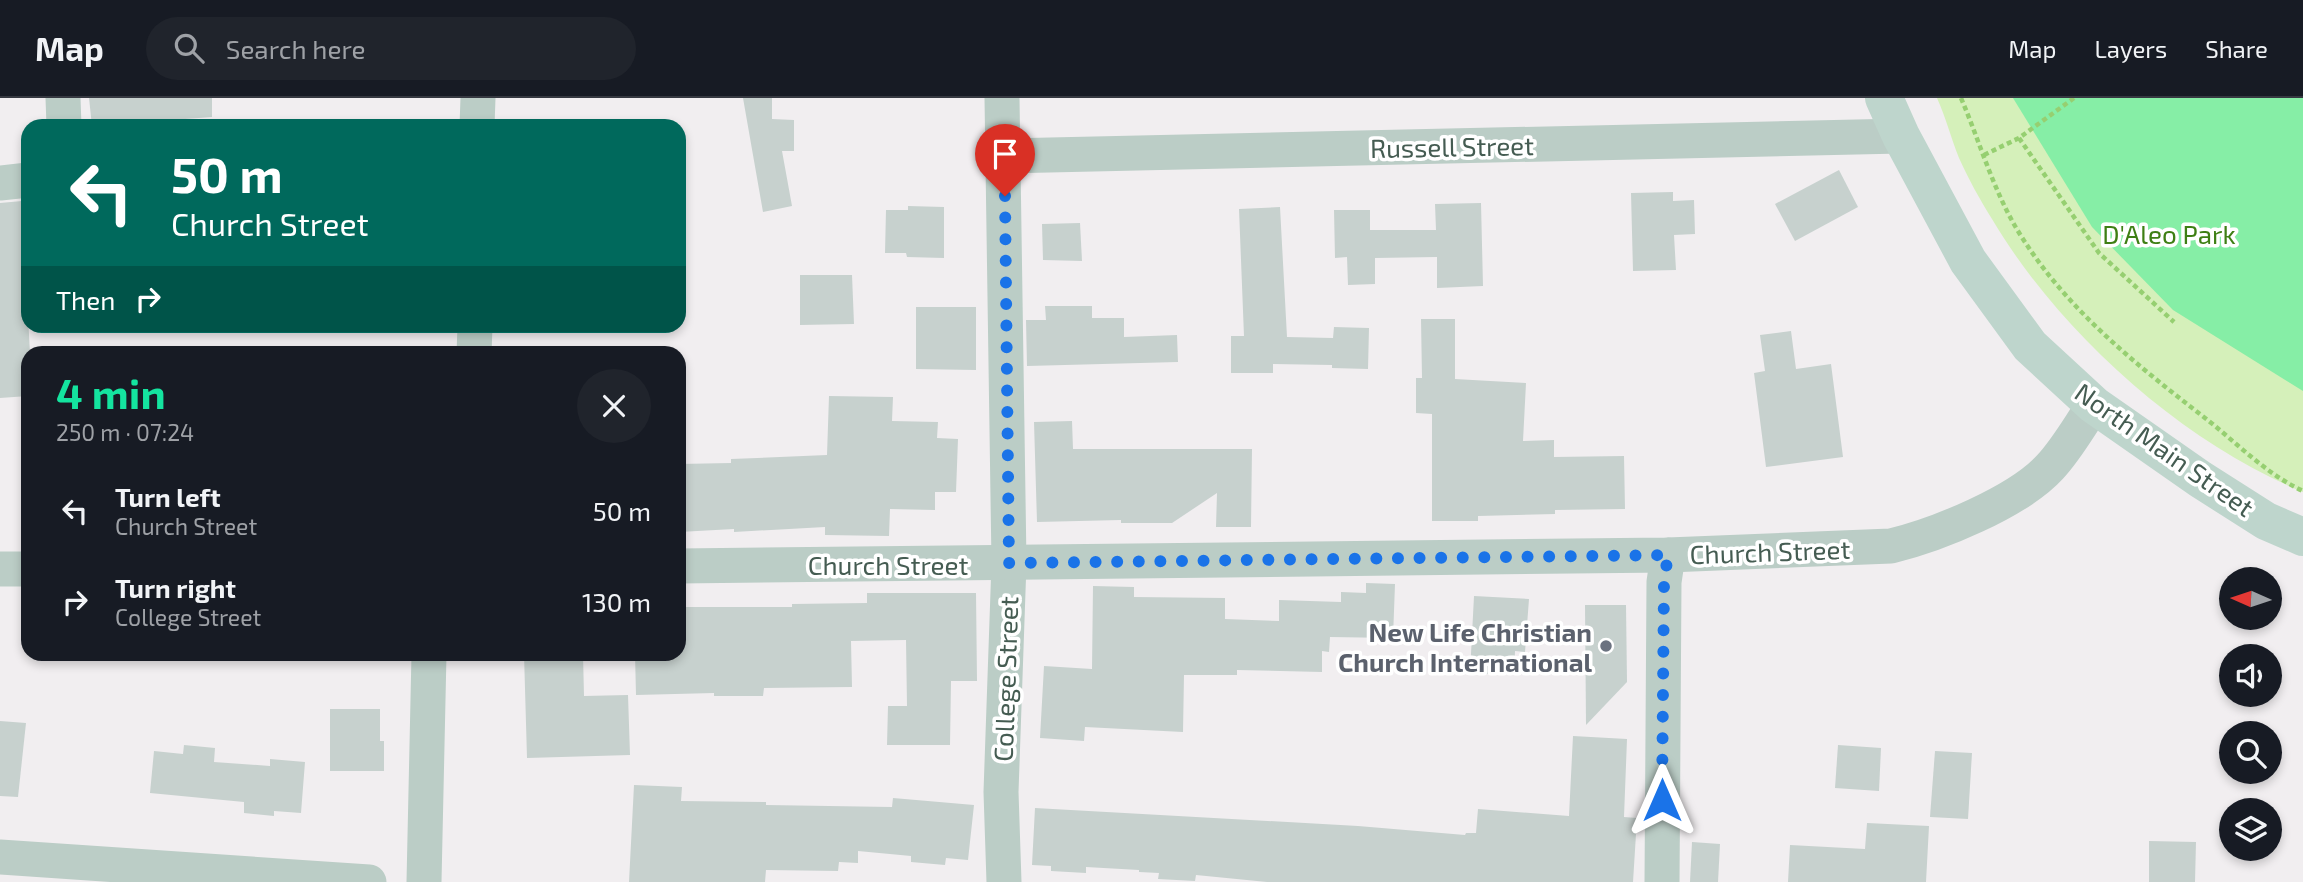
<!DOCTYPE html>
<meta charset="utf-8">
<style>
body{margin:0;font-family:"Exo 2",sans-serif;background:#20242c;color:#f1f3f6;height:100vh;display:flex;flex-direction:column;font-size:26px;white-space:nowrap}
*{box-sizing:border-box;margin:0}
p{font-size:23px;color:#9ea1a6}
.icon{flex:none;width:38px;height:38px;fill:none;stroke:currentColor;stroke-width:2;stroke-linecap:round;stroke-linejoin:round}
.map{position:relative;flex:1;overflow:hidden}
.sheet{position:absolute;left:21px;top:248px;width:665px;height:315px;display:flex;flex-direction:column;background:#171b24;border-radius:21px;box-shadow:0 4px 10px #0003}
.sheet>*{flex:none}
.guide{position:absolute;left:21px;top:21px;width:665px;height:214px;border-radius:21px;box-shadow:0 4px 10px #0003;background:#00695c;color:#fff;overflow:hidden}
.needle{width:46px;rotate:273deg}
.controls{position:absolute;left:2219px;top:469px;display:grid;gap:14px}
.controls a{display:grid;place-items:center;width:63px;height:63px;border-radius:50%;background:#171b24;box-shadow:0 4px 10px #0003;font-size:35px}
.pin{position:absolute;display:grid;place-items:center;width:60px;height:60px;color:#fff;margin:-72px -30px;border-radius:50% 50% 50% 0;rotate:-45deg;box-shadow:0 0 7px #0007}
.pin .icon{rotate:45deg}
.me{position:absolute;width:77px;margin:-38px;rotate:0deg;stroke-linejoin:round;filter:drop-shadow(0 0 5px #0008)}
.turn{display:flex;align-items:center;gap:24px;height:147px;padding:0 35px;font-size:32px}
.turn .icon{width:91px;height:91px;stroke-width:2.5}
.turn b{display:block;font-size:49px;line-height:60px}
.then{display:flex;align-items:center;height:66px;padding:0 35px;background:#0003;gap:14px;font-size:26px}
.round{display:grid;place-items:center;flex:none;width:74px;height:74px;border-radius:37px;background:#20242c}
.overview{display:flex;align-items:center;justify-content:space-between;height:119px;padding:0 35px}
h1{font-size:42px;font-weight:700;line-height:52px;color:#14e49f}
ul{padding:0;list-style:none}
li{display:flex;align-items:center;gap:21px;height:91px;padding:0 35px}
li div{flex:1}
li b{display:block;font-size:26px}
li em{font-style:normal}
header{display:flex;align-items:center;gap:42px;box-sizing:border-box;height:98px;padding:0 35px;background:#171b24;border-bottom:2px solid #363941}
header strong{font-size:33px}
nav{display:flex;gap:38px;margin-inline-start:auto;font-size:24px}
.search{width:490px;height:63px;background:#20242c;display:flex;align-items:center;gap:18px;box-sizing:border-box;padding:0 24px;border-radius:38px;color:#9ea1a6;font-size:26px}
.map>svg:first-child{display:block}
.green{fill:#d5f0ba}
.water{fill:#86eea6}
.building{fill:#c7d1ce}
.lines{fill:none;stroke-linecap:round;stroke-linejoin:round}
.path{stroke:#96cf71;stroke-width:4.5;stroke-dasharray:5 3.5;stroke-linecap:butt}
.street{stroke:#bbcdc6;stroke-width:35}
.secondary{stroke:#bed5cc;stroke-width:38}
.route{stroke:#1a73e8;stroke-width:12;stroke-dasharray:0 21.6}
.worship-dot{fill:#6b7280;stroke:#fff;stroke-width:2.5}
.labels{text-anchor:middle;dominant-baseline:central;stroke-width:7;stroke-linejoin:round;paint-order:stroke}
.street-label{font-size:26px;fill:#455c52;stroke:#fff}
.park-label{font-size:26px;fill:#3e7f14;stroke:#fff}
.worship-label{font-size:26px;font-weight:bold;fill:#5b616d;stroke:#fff;text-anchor:end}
</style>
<header>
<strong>Map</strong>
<div class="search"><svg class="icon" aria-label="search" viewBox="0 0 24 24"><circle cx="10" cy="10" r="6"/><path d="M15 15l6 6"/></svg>Search here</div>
<nav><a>Map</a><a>Layers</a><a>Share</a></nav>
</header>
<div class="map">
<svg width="2303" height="784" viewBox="0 0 2303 784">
<rect width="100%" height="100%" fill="#f1eef0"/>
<path class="green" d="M 1937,0 L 2303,0 L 2303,394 C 2181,344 2059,234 1992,121 C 1980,102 1968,80 1959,60 C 1951,40 1946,20 1937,0 Z"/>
<path class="water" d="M 2013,0 L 2303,0 L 2303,293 L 2173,212 L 2092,129 Z"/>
<g class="building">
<path d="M 89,0 L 212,0 L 212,19 L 92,28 Z"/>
<path d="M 743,0 L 772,0 L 772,21 L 794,22 L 794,53 L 782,53 L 792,108 L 763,114 Z"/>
<path d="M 1839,72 L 1858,109 L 1795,143 L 1775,106 Z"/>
<path d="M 1673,94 L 1673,103 L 1694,102 L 1695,136 L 1674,137 L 1676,172 L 1633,173 L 1631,95 Z"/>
<path d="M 22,103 L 30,256 L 28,256 L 28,298 L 0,300 L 0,105 Z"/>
<path d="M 1481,105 L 1483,188 L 1437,190 L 1437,159 L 1375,160 L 1375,186 L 1348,187 L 1347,159 L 1335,160 L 1334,112 L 1370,112 L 1370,132 L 1436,132 L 1435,106 Z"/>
<path d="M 908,108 L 944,109 L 944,160 L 907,159 L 906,155 L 885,155 L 886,112 L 908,112 Z"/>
<path d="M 1280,109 L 1287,239 L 1333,240 L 1334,229 L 1369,230 L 1368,271 L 1332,270 L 1332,267 L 1273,266 L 1273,275 L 1231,275 L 1231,238 L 1244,238 L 1239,111 Z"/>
<path d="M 1080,125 L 1082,163 L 1043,162 L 1042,126 Z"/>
<path d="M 800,177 L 852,177 L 854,226 L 800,227 Z"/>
<path d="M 1045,208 L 1092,208 L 1092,220 L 1124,220 L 1124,239 L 1177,237 L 1178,264 L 1027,268 L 1026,222 L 1046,222 Z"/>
<path d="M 916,209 L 976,209 L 976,272 L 916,271 Z"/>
<path d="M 1421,221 L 1455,221 L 1455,281 L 1526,285 L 1523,343 L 1554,342 L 1554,359 L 1624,358 L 1625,411 L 1555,412 L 1555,416 L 1478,418 L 1478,423 L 1432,423 L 1432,316 L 1416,315 L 1416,280 L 1422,280 Z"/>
<path d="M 1791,233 L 1796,271 L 1831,266 L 1843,359 L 1766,369 L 1754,275 L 1765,273 L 1760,237 Z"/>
<path d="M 829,298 L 893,299 L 892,323 L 938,324 L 937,340 L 958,341 L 956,394 L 935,394 L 935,412 L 890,411 L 889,438 L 825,437 L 825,429 L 734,434 L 734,431 L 679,434 L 679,366 L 731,365 L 731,361 L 827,357 Z"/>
<path d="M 1072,323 L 1073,351 L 1252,351 L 1251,429 L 1216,429 L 1217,395 L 1172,425 L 1121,425 L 1121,422 L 1037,424 L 1034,324 Z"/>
<path d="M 1366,485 L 1395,486 L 1393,540 L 1330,539 L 1329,554 L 1322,553 L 1322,574 L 1237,572 L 1237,577 L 1184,577 L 1183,634 L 1085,629 L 1084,643 L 1040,640 L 1044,568 L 1092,571 L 1093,488 L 1134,489 L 1134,499 L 1225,500 L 1225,521 L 1279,523 L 1279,502 L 1341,504 L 1341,494 L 1366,495 Z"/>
<path d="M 867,495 L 976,495 L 977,583 L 951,583 L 950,647 L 887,647 L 888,608 L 907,608 L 906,542 L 851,543 L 852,589 L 764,590 L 763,598 L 714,598 L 714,595 L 636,597 L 635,556 L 679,556 L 679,509 L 792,509 L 792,506 L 867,505 Z"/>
<path d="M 1474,498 L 1529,501 L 1525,554 L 1515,553 L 1514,577 L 1470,575 Z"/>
<path d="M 1585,507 L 1626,507 L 1627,584 L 1586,627 Z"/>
<path d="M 524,556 L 583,556 L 584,598 L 628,597 L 630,657 L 527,660 Z"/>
<path d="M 330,611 L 380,611 L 380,643 L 384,643 L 384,673 L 330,673 Z"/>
<path d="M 0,623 L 26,625 L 18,699 L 0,698 Z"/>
<path d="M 1573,638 L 1627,641 L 1624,719 L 1637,720 L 1633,784 L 1267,784 L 1196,777 L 1195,783 L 1158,781 L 1159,775 L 1139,774 L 1139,772 L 1086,769 L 1086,775 L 1051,773 L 1051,768 L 1032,767 L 1035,710 L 1358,728 L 1465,737 L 1466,735 L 1476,735 L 1478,711 L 1569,718 Z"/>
<path d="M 184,647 L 215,650 L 214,664 L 270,668 L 270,661 L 305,664 L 301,715 L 274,713 L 274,718 L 244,715 L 244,704 L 150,695 L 154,653 L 183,656 Z"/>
<path d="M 1838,647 L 1881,650 L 1879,693 L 1835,690 Z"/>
<path d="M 1935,653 L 1972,655 L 1968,721 L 1930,719 Z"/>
<path d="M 634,687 L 682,689 L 681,703 L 766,704 L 766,707 L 892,709 L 893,700 L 974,707 L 968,762 L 946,760 L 945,767 L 911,764 L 911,758 L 858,753 L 858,765 L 839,764 L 838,773 L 766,772 L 765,784 L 629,784 Z"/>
<path d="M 1867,725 L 1929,728 L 1926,784 L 1788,784 L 1790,747 L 1865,751 Z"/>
<path d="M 2149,743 L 2196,744 L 2195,784 L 2149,784 Z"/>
<path d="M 1692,744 L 1720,746 L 1718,784 L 1690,784 Z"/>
</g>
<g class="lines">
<g class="path">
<path d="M 1961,0 C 1979,42 1992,88 2015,128 C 2062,208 2133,264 2205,320 C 2237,345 2266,376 2303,393"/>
<path d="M 2019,40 L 2099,155 L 2174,224"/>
<path d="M 1984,57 L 2019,40 L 2074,0"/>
</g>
<g class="street">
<path d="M 63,0 L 64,28"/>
<path d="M 1002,0 L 1009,465 L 1001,694 L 1004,784"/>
<path d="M 477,28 L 478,0"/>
<path d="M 1004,58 L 1901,38"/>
<path d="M 0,85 L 28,82"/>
<path d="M 474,256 L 475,228"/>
<path d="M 679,468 L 1668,457 L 1891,448 C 1937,437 2018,404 2050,369 C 2067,351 2080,327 2094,307"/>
<path d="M 0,471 L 28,471"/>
<path d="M 0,759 L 369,784"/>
<path d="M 424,784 L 429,556"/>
<path d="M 1662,784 L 1664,484 L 1668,457"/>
</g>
<path class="secondary" d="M 1884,0 L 1901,38 L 1968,163 L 2030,248 L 2094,307 L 2200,381 L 2266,423 L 2303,439"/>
</g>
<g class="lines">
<path class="route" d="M 1005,98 L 1009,465 L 1668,457 L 1664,484 L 1662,702"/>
</g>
<circle class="worship-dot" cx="1606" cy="548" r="7"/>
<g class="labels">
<g class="street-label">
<text transform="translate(1452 48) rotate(-1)">Russell Street</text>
<text transform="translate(2165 351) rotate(35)">North Main Street</text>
<text transform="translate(1770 453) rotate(-2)">Church Street</text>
<text x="888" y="466">Church Street</text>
<text transform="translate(1005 581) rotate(-88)">College Street</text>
</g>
<g class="park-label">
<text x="2169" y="135">D'Aleo Park</text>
</g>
<g class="worship-label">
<text x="1592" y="533">New Life Christian<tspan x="1592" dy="30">Church International</tspan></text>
</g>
</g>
</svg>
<div class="controls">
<a><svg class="needle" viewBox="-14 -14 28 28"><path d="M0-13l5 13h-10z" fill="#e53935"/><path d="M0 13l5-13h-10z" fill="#9ea1a6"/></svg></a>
<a><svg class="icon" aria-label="sound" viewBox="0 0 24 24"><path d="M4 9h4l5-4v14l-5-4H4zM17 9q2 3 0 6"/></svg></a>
<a><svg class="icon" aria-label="search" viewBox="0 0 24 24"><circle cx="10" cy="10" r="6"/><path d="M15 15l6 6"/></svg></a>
<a><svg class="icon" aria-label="layers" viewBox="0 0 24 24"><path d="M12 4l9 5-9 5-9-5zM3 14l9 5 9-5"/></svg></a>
</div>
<div class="pin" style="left:1005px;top:98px;background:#d93025"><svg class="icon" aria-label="arrive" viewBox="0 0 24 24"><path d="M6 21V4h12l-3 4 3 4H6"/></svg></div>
<svg class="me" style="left:1662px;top:702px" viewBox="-20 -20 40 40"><path d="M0-17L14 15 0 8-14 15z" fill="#1a73e8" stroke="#fff" stroke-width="4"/></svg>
<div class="guide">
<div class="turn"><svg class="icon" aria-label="left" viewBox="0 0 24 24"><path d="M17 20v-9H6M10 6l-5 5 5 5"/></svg><div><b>50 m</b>Church Street</div></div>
<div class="then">Then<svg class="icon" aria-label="right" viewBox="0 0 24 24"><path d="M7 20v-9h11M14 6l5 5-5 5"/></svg></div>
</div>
<section class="sheet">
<div class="overview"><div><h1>4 min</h1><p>250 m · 07:24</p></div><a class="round"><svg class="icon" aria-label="close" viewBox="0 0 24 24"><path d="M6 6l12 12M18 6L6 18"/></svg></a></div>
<ul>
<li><svg class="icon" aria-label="left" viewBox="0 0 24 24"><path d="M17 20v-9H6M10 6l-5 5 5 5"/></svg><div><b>Turn left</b><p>Church Street</p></div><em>50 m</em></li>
<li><svg class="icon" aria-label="right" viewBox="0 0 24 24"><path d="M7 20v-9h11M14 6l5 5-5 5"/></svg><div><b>Turn right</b><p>College Street</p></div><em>130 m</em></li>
</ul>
</section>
</div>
